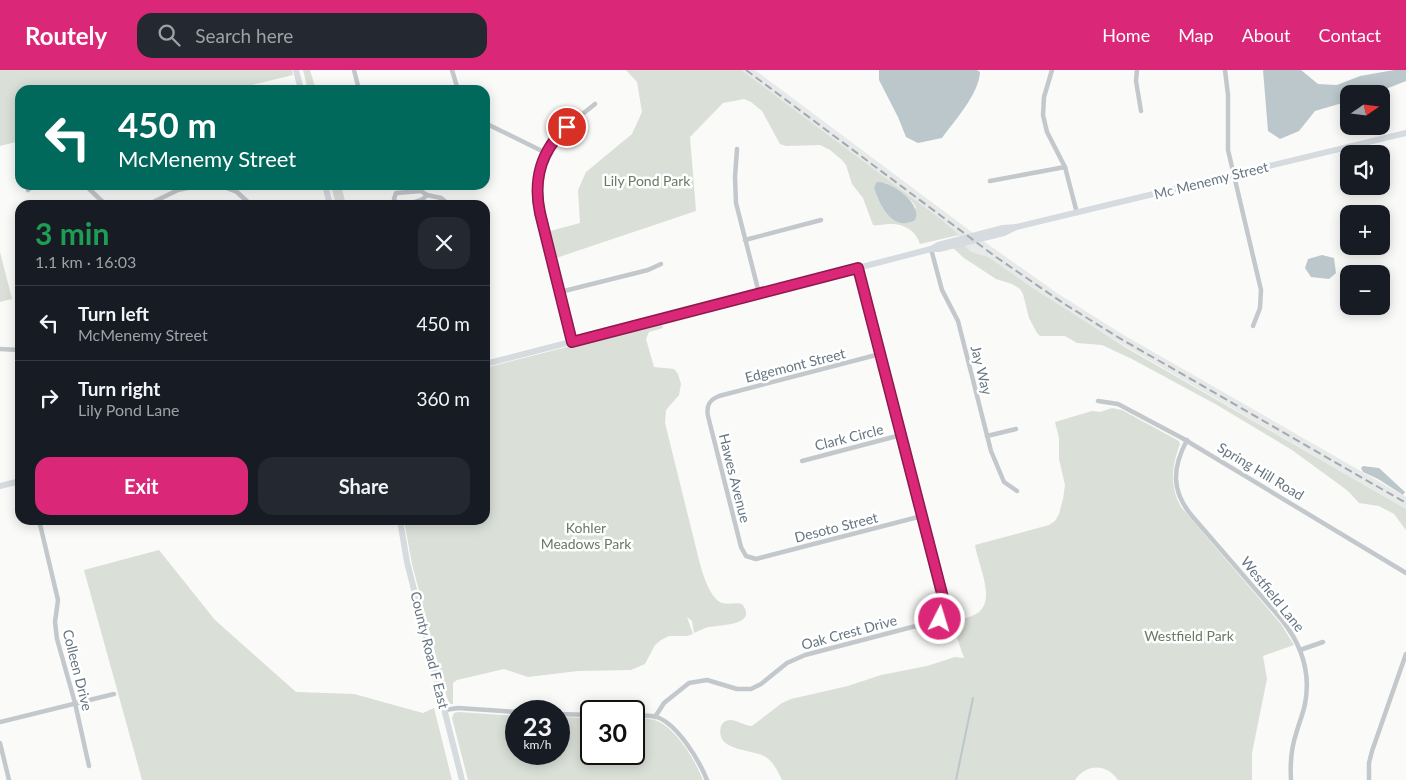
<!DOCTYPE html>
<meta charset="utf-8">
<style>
body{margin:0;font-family:Lato,sans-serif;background:#242831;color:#f1f3f6;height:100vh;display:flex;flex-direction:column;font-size:19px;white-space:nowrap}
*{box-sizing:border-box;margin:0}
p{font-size:16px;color:#9ea1a6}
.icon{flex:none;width:28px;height:28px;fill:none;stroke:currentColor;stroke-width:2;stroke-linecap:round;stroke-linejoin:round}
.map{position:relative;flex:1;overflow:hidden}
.sheet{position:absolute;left:15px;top:130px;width:475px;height:325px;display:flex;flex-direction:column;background:#171b24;border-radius:15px;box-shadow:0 2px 12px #0003}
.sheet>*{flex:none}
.banner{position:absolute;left:15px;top:15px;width:475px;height:105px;border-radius:15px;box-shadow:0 2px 12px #0003;background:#00695c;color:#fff;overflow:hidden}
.needle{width:32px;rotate:76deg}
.buttons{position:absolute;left:1340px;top:15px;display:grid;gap:10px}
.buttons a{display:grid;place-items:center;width:50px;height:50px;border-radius:10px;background:#171b24;box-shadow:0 2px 12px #0003;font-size:25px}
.speed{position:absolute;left:505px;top:630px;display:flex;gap:10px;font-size:25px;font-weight:700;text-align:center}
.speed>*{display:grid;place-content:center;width:65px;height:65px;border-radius:50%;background:#171b24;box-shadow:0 2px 12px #0003;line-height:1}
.speed small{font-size:12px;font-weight:400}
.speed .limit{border:2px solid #111;border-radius:8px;background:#fff;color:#111}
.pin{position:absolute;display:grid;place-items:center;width:42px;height:42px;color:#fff;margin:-21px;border:2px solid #fff;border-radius:50%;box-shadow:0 1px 5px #0007}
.me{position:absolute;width:55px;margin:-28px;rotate:5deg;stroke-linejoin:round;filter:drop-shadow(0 0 4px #0008)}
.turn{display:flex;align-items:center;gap:18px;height:105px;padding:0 20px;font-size:22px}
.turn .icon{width:65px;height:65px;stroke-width:2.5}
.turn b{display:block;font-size:35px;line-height:42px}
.round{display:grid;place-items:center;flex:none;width:52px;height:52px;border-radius:15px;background:#242831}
.headline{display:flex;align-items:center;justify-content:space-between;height:85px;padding:0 20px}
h1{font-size:30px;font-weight:700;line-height:38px;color:#1e9e55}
.primary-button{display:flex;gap:10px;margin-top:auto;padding:10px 20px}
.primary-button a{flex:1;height:58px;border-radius:15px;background:#db2777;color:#fff;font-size:20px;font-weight:700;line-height:58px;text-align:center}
.primary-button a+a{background:#242831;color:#f1f3f6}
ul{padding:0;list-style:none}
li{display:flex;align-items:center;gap:15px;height:75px;padding:0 20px;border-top:1px solid #363941}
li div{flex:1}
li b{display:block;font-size:19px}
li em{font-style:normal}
header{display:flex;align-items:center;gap:30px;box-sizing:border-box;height:70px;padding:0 25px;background:#db2777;color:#fff}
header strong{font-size:24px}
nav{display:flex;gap:28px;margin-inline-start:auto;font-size:18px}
.search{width:350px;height:45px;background:#242831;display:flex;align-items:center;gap:12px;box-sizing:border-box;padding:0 18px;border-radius:15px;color:#9ea1a6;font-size:19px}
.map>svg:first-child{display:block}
.built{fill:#e8e9e9}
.green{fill:#dadfd7;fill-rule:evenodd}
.water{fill:#bbc7cb}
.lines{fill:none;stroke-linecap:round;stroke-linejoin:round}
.stream{stroke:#bbc7cb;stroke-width:2}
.street{stroke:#c3c8cc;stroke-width:4.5}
.secondary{stroke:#d6dbdf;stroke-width:6}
.rail{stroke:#a2aab0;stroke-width:2;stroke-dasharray:8 4;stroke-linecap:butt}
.route-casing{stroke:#8e194d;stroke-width:12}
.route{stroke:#db2777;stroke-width:9}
.labels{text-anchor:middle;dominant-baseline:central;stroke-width:5;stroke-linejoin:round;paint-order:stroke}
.park-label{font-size:14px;fill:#687a64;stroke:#fff}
.street-label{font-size:14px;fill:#657683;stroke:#fff}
</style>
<header>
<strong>Routely</strong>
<div class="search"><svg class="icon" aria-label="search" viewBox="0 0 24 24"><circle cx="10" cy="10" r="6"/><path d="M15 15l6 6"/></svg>Search here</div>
<nav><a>Home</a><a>Map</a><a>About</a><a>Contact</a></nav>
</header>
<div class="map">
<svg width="1406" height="710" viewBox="0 0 1406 710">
<rect width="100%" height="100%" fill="#fafaf8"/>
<g class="built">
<path d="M 738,0 L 755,0 L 973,163 L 960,167 Z"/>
<path d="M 982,170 L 1057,223 L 1122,264 L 1406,427 L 1406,439 L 977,190 L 959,176 Z"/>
</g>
<g class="green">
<path d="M 0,0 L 292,0 L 293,5 L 231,20 L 20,20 L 20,71 L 0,76 Z"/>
<path d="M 303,0 L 310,0 L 316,20 L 308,20 Z"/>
<path d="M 626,0 L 741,0 L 943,151 L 959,165 L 920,174 C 916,160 903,153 889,154 C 883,154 878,156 873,155 L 863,128 L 852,114 L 846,95 L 842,90 L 830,80 L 820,75 L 786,76 L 780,74 L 762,41 L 751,32 L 744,29 L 723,33 L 690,67 L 696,141 L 556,188 L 550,161 L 580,153 L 578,120 L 586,102 L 632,64 L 642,42 L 637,12 ZM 885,113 C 896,120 909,126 916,137 L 909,153 C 887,154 880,135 874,116 Z"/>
<path d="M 331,115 L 341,115 L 346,135 L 336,135 Z"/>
<path d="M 964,175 L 971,182 L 988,187 L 1034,219 L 1125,277 L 1406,439 L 1406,460 L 1394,444 L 1379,436 L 1359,433 L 1348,421 L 1292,380 L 1217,335 L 1132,289 L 1102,275 L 1077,273 L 1065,266 L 1040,266 L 1037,263 L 1029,248 L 1023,224 L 1020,219 L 1012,214 L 996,209 L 964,188 L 953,178 Z"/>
<path d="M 0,182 L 12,229 L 0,232 Z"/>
<path d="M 661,253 L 663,258 L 649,262 L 646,269 L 654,297 L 674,299 L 678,304 L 681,314 L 679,325 L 666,340 L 665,353 L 699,490 C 702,502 710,529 722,533 C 729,535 736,532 742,534 C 759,555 720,555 709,557 C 704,558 699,561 694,563 L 692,551 L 687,547 L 693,564 L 687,566 L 669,566 L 661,570 L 655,575 L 645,594 L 631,600 L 578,601 L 528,607 L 504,599 L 457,610 L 453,613 L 453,634 L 450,634 L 447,628 L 412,494 L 404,450 L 485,450 L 485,298 Z"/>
<path d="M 1112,338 L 1122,340 L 1179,371 L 1180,374 C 1172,396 1169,415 1181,437 L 1281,554 L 1294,575 L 1263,586 L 1267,609 L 1252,683 L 1252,710 L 1118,710 C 1106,693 1086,694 1075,710 L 782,710 C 778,702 774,693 767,688 C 755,678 714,683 721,656 C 723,652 726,650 730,650 C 738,650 744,656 752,656 L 782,633 L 791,629 L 848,616 L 881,605 L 927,596 L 955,587 L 964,588 L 955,562 L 947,550 L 949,546 C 957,550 964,549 972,546 C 1000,536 978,496 975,475 L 1049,455 L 1055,451 L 1059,444 L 1063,429 L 1065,415 L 1059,389 L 1059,368 L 1055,352 L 1092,341 L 1100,342 Z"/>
<path d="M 159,480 L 215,550 L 296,622 L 354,624 L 423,643 L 434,638 L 452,710 L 142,710 L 84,500 Z"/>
<path d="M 458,642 L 516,646 L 516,684 L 559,684 L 559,647 L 591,648 L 591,684 L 634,684 L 634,649 C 642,649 650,648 657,651 C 677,659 696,692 703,710 L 468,710 L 452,648 L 454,643 Z"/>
</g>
<g class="water">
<path d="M 879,0 L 977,0 L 980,2 C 979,24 955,50 942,68 L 918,73 L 906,67 L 898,47 L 879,10 Z"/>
<path d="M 1263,0 L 1301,0 L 1318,14 L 1337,15 L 1360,6 L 1394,0 L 1406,0 L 1406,11 L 1373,24 L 1349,24 L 1349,31 L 1315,41 L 1299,61 L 1280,69 L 1268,61 Z"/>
<path d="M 877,112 C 891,111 923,134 915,150 C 892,163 879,134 874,117 Z"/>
<path d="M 1322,185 L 1334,188 L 1336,203 L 1329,209 L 1311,207 L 1305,198 L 1308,189 Z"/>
<path d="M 1363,396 L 1379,398 L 1405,422 L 1403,425 L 1378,409 L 1363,402 L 1361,398 Z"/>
</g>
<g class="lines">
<path class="stream" d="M 956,710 L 973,628"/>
<g class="street">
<path d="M 354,0 L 359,20"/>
<path d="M 452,0 L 458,20"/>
<path d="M 1052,0 L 1044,27 L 1043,45 L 1047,62 L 1065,97 L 1077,143"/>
<path d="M 1137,0 L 1136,11 L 1141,41"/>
<path d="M 1225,0 L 1228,25 L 1228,80 L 1261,220 L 1260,238 L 1253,256"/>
<path d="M 485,53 L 546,83"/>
<path d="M 737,79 L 735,107 L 736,133 L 759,223"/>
<path d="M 990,111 L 1065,97"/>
<path d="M 85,115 L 106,135"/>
<path d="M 219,115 L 237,122 L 251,135"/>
<path d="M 28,120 L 34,115"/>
<path d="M 147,135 L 178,120 L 201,115"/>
<path d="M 397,135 L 394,129 L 396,123 L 421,121 L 427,125 L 441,128 L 450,135"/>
<path d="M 406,135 L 423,129 L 427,125"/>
<path d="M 745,170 L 821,150"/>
<path d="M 931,179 L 942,220 L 958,251 L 991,381 L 1004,412 L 1017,421"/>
<path d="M 560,222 L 648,200 L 661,194"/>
<path d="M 572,272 L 538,134 C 530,84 561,61 595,34"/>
<path d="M 0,279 L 20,280"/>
<path d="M 880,284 L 719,326 C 709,330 706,336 708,346 L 741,477 L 746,486 L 756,489 L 922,446"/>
<path d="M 485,286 L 487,294"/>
<path d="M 1098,331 L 1118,334 L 1182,368 L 1406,503"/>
<path d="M 987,366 L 1016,359"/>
<path d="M 1187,370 C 1172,398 1171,421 1192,446 L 1282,550 C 1301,574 1311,603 1305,634 C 1303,644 1299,653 1296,664 C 1291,679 1290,694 1291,710"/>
<path d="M 802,391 L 901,365"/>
<path d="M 39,450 L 58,530 L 55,552 L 57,569 L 75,633 L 89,696"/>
<path d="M 1300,580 L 1323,572"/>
<path d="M 445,640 L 458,638 L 516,642"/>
<path d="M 559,644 L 591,645"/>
<path d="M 634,645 C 641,646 650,645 657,647 C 678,655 699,690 707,710"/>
<path d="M 655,647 L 664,633 L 689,613 L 707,610 L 737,619 L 751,619 L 761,614 L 787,593 L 805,585 L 939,550 L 945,545 L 945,539 L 858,198"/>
<path d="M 0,652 L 114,624"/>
<path d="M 0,673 L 9,710"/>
<path d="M 1369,710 L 1369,693 L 1372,681 L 1406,584"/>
</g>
<g class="secondary">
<path d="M 296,0 L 301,20"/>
<path d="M 325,115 L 330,135"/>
<path d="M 931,179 L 939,179 L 1004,163 L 1016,157 L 1406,63"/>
<path d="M 485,294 L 931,179 L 938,175 L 1003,158 L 1016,157"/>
<path d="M 0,416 L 20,411"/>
<path d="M 400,450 L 407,492 L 462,710"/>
</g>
<path class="rail" d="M 746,0 L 996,187 L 1063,233 L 1116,266 L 1406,433"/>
</g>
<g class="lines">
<defs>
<path id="route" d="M 567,57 C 541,80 533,110 540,143 L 572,272 L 858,198 L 946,539 L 945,545 L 940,549"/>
</defs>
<use href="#route" class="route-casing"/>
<use href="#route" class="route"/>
</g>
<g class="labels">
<g class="park-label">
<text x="647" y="110">Lily Pond Park</text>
<text x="586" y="457">Kohler<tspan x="586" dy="16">Meadows Park</tspan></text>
<text x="1189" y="565">Westfield Park</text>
</g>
<g class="street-label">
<text transform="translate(1211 110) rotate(-14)">Mc Menemy Street</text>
<text transform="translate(795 295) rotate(-14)">Edgemont Street</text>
<text transform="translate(982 300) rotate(76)">Jay Way</text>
<text transform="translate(849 367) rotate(-14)">Clark Circle</text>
<text transform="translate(1261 401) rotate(31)">Spring Hill Road</text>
<text transform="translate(735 408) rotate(76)">Hawes Avenue</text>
<text transform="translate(836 457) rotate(-14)">Desoto Street</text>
<text transform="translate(1273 524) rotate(51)">Westfield Lane</text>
<text transform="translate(849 562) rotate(-15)">Oak Crest Drive</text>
<text transform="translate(430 580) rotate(76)">County Road F East</text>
<text transform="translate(78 600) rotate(76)">Colleen Drive</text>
</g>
</g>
</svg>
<div class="buttons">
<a><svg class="needle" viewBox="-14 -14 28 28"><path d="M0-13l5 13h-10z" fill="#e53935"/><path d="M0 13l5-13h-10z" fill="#9ea1a6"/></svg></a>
<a><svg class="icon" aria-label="sound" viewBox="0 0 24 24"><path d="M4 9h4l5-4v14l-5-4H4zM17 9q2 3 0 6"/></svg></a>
<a>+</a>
<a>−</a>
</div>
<div class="speed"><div>23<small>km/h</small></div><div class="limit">30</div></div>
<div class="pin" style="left:567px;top:57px;background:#d93025"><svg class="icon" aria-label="arrive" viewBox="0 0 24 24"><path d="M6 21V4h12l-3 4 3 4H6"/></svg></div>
<svg class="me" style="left:940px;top:549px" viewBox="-20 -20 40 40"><circle r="17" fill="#db2777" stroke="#fff" stroke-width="3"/><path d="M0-11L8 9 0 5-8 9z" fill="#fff"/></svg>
<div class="banner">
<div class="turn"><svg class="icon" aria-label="left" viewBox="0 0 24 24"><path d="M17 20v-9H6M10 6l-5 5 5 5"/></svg><div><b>450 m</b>McMenemy Street</div></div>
</div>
<section class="sheet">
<div class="headline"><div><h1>3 min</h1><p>1.1 km · 16:03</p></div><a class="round"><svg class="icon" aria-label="close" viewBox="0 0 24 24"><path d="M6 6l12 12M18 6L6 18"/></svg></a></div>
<ul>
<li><svg class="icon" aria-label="left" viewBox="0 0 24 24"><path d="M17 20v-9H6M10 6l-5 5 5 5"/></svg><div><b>Turn left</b><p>McMenemy Street</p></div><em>450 m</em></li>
<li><svg class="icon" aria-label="right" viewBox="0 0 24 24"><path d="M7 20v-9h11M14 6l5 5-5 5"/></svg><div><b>Turn right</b><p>Lily Pond Lane</p></div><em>360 m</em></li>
</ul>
<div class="primary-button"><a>Exit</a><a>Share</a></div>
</section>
</div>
